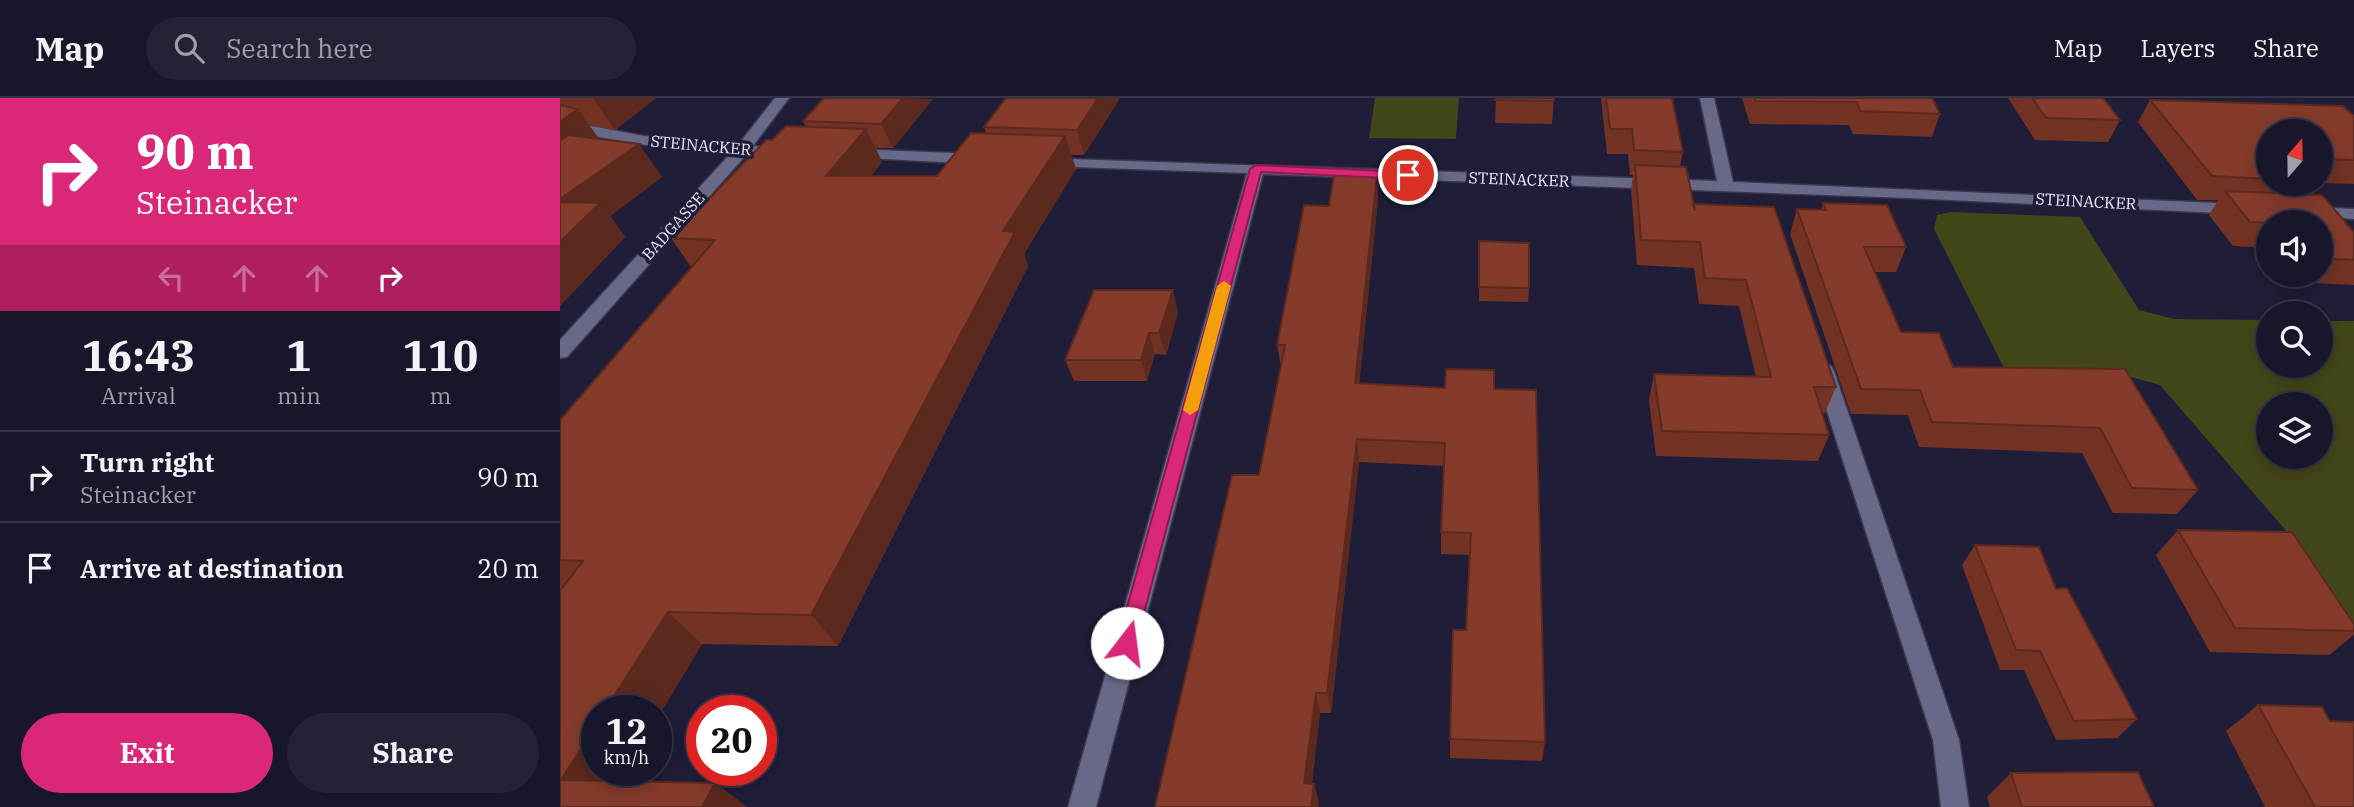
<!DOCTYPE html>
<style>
body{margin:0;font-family:"IBM Plex Serif",serif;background:#242336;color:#f1f3f6;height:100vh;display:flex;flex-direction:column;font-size:26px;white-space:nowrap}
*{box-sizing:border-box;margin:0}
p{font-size:23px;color:#9e9fa8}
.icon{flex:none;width:38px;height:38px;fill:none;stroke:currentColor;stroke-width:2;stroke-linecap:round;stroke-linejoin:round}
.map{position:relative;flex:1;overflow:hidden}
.panel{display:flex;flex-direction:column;background:#17162a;width:560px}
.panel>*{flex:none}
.hud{background:#db2777;color:#fff;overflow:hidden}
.needle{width:46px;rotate:20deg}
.controls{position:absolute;left:1696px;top:21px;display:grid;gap:14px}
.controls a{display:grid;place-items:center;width:77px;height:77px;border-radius:50%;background:#17162a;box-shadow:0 4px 18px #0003,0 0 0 2px #363547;font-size:35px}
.speed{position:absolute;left:21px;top:597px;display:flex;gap:14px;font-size:35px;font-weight:700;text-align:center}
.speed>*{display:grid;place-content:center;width:91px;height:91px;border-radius:50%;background:#17162a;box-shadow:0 4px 18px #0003,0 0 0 2px #363547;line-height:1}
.speed small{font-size:18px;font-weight:400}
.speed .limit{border:10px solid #d22;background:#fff;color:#111}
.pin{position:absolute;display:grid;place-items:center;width:60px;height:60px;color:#fff;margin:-30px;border:4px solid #fff;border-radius:50%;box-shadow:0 2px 7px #0007}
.me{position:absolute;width:77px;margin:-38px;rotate:15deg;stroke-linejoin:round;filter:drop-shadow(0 0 5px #0008)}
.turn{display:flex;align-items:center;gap:24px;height:147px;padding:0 21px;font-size:32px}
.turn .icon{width:91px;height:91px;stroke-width:2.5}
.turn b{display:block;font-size:49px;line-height:60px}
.lanes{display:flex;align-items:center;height:66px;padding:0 21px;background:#0003;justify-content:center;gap:35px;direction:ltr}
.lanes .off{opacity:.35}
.eta{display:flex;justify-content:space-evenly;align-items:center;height:119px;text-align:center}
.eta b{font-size:42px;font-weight:700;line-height:49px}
.cta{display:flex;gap:14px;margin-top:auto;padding:14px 21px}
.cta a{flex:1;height:80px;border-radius:42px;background:#db2777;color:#fff;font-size:28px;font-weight:700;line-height:80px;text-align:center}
.cta a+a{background:#242336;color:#f1f3f6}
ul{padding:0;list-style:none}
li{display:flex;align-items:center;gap:21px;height:91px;padding:0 21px;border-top:2px solid #363547}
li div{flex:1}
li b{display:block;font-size:26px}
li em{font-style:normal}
header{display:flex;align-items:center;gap:42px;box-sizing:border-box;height:98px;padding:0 35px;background:#17162a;border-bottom:2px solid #363547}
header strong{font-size:33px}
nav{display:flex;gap:38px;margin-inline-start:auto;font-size:24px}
.search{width:490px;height:63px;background:#242336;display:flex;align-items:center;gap:18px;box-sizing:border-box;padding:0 24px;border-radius:38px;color:#9e9fa8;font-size:26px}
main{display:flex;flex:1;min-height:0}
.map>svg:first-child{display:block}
.green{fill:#434618;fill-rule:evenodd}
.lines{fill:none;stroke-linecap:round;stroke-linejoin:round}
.minor-casing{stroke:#3a394f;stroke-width:3}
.minor{fill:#686888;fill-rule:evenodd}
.wall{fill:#723325}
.shaded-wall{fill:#5c291e}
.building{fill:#843b2b;stroke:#5c291e;stroke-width:2}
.route{fill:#db2777;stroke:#8e194d;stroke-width:2}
.slow{fill:#f59e0b}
.labels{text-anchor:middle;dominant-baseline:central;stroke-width:7;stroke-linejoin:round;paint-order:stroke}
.far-street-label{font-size:16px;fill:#e9eafc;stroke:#1f1d38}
</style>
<header>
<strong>Map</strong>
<div class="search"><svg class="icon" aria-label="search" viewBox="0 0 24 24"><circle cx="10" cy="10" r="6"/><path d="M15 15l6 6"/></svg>Search here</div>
<nav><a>Map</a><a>Layers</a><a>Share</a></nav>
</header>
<main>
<section class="panel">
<div class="hud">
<div class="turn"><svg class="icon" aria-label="right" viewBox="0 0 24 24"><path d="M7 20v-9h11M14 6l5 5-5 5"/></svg><div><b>90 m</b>Steinacker</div></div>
<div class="lanes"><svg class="icon off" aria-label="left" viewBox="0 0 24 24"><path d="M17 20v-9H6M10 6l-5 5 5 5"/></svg><svg class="icon off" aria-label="ahead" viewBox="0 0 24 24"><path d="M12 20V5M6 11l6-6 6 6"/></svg><svg class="icon off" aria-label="ahead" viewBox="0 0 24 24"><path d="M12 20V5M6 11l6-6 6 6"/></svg><svg class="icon" aria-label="right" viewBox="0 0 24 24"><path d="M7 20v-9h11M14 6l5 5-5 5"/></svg></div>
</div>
<div class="eta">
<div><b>16:43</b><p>Arrival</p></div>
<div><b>1</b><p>min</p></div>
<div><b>110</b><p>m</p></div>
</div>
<ul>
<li><svg class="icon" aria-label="right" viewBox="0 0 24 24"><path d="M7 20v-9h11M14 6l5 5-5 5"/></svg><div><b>Turn right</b><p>Steinacker</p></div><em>90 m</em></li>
<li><svg class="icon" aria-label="arrive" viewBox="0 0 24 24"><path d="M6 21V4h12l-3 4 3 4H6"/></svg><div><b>Arrive at destination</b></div><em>20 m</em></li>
</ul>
<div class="cta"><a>Exit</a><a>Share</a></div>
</section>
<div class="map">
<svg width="1794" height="709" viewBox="0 0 1794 709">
<rect width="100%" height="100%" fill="#1f1d38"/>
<g class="green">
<path d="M 815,0 L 899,0 L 896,41 L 809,40 Z"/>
<path d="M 1391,114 L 1520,119 L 1579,212 L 1614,221 L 1708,222 L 1708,268 L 1760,268 L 1761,223 L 1794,223 L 1794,535 L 1735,443 L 1600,287 L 1542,271 L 1445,272 L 1374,131 L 1377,117 ZM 1708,306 L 1760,306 L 1760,359 L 1708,359 Z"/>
</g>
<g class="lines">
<defs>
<g id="minor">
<path d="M 215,0 L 229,0 L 193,48 L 230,51 L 233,54 L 230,57 L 186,57 L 7,259 L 0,260 L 0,242 L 170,56 C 113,52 56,44 0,30 L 0,22 L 84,38 L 178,47 Z"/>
<path d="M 1140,0 L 1154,0 L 1173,84 L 1680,106 L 1688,111 L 1680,116 L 1349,100 L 703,76 L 536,709 L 508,709 L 687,75 L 485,68 L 477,63 L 480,60 L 1157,83 Z"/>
<path d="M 292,51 L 418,56 L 426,61 L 418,66 L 287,59 L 284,56 L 287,53 Z"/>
<path d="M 1751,109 L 1794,111 L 1794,121 L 1745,117 L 1743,114 Z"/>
<path d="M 1264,266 L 1271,268 L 1274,273 L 1399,642 L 1409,709 L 1381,709 L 1373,642 L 1254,273 L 1257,268 Z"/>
</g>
</defs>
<use href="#minor" class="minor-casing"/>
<use href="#minor" class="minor"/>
</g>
<g class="wall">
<path d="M 0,0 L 96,0 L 55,32 L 29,27 L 39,41 L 102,79 L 50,118 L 65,139 L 0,208 Z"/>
<path d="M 560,0 L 524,57 L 511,57 L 516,71 L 464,156 L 468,168 L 278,548 L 142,546 L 96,622 L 96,612 L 37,672 L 66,672 L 60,683 L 155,685 L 187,709 L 0,709 L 0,322 L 131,169 L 111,140 L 212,42 L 246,29 L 243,23 L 373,1 L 333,50 L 316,50 L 322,64 L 311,78 L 377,78 L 426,35 L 424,29 Z"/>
<path d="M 936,0 L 994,0 L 992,26 L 935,25 Z"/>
<path d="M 1041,0 L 1112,0 L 1123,54 L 1120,68 L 1133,106 L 1276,289 L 1265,315 L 1262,315 L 1269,337 L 1258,363 L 1096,358 L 1089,302 L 1094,276 L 1196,279 L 1179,208 L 1139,206 L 1134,170 L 1077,167 L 1071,92 L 1073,77 L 1070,77 L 1068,56 L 1047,56 Z"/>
<path d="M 1182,0 L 1372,0 L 1380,16 L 1372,39 L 1293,36 L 1289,27 L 1190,26 Z"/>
<path d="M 1448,0 L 1543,0 L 1560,22 L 1548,44 L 1475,42 Z"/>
<path d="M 1590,2 L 1794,18 L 1794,86 L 1760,85 L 1760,33 L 1708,33 L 1708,86 L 1745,86 L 1737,96 L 1794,134 L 1794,187 L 1733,184 L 1727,177 L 1760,177 L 1760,124 L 1708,124 L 1708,152 L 1707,150 L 1673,148 L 1649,117 L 1658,102 L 1637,102 L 1578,24 Z"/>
<path d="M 817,78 L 818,101 L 799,286 L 885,290 L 934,291 L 985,644 L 982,663 L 890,660 L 890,641 L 906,532 L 910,457 L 881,456 L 881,434 L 884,368 L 799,364 L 771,615 L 760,615 L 752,686 L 754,686 L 759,704 L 758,709 L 595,709 L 699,377 L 721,268 L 717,247 Z"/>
<path d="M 1263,105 L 1346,149 L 1336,174 L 1315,174 L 1341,234 L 1393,269 L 1565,271 L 1638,392 L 1617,416 L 1553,415 L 1522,355 L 1359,349 L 1348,317 L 1291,316 L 1230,136 L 1237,111 L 1261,112 Z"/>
<path d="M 919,143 L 969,190 L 968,204 L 919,203 Z"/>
<path d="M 618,214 L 606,257 L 595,256 L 587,283 L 514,283 L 505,262 Z"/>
<path d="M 1618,432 L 1794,526 L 1794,537 L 1769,557 L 1650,554 L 1596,457 Z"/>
<path d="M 1415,447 L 1496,491 L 1577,621 L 1557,640 L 1496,642 L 1464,572 L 1440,572 L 1402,467 Z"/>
<path d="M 1698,607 L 1770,623 L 1794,709 L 1705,709 L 1666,633 Z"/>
<path d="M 1451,675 L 1594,709 L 1430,709 L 1427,699 Z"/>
</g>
<g class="shaded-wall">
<path d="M 33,0 L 96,0 L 55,32 Z"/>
<path d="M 343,0 L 373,1 L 333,50 L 321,26 Z"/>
<path d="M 538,0 L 560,0 L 524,57 L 517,32 Z"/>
<path d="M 18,11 L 41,44 L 0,76 L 0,24 Z"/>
<path d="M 306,31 L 322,64 L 284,112 L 266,78 Z"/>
<path d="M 505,38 L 516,71 L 464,156 L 468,168 L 278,548 L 251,517 L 443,133 Z"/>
<path d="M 79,46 L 102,79 L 50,118 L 65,139 L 0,208 L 0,101 Z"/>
<path d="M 817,78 L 818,101 L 797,309 L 795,285 Z"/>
<path d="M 613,192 L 618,214 L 606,257 L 599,235 Z"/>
<path d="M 589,235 L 595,256 L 587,283 L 581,262 Z"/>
<path d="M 797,341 L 799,364 L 771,615 L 767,595 Z"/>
<path d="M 108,514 L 142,546 L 96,622 L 96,612 L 45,612 Z"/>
<path d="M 756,595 L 760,615 L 750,704 L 744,685 Z"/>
<path d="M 37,626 L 37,672 L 66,672 L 44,709 L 1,682 Z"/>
<path d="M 155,685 L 187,709 L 142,709 Z"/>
<path d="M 754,686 L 759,704 L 758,709 L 751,709 Z"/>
</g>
<g class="building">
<path d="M 264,0 L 343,0 L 321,26 L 243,23 Z"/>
<path d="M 446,0 L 538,0 L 517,32 L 424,29 Z"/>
<path d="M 936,0 L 994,0 L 994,3 L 935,2 Z"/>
<path d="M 1046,0 L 1112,0 L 1123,54 L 1074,52 L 1072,31 L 1050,31 Z"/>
<path d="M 1194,0 L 1372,0 L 1380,16 L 1300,13 L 1297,4 L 1196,3 Z"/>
<path d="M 1472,0 L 1543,0 L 1560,22 L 1486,20 Z"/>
<path d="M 1590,2 L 1783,8 L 1794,18 L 1794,62 L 1760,61 L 1760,33 L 1708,33 L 1708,81 L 1652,78 Z"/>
<path d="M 0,7 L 18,11 L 0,24 Z"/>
<path d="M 226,28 L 306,31 L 266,78 L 377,78 L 411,35 L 505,38 L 443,133 L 455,134 L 251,517 L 108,514 L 45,612 L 37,612 L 37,626 L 1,682 L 155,685 L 142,709 L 0,709 L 0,493 L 23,463 L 0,462 L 0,322 L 155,142 L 111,140 L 206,42 L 212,42 Z"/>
<path d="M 8,37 L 79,46 L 0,101 L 0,43 Z"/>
<path d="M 1075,67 L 1126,69 L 1135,113 L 1133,106 L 1214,109 L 1276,289 L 1254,289 L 1269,337 L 1102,333 L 1094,276 L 1211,279 L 1186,182 L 1145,180 L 1140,144 L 1081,142 Z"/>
<path d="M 774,77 L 817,78 L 795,285 L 885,290 L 886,271 L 934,272 L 934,291 L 976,292 L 985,644 L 890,641 L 893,532 L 906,532 L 911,435 L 881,434 L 885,345 L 797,341 L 767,595 L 756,595 L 744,685 L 754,686 L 751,709 L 595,709 L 672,377 L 699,377 L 725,247 L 717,247 L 744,107 L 769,108 Z"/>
<path d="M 1665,93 L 1762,97 L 1794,134 L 1794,162 L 1760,160 L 1760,124 L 1708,124 L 1708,125 L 1690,124 Z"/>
<path d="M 0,104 L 40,105 L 0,144 Z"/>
<path d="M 1263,105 L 1327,107 L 1346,149 L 1304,149 L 1341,234 L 1379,235 L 1393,269 L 1565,271 L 1638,392 L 1572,390 L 1540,330 L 1372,324 L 1360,292 L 1301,291 L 1237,111 L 1266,112 Z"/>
<path d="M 919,143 L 969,145 L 969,190 L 919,189 Z"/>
<path d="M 534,192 L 613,192 L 599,235 L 589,235 L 581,262 L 505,262 Z"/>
<path d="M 1618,432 L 1732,434 L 1794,526 L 1794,533 L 1675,530 Z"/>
<path d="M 1415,447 L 1479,449 L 1496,491 L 1507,490 L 1577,621 L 1514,623 L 1480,553 L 1456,552 Z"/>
<path d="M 1698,607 L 1762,609 L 1770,623 L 1794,624 L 1794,709 L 1755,709 Z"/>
<path d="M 1578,674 L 1594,709 L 1462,709 L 1451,675 Z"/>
</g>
<path class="route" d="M 696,67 L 848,74 L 854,77 L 848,81 L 701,74 L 576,545 L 573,551 L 567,553 L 560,551 L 557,545 L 690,71 Z"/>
<path class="slow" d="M 664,183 L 671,188 L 638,312 L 630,317 L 623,312 L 657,188 Z"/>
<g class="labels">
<g class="far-street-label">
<text transform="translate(141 47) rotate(5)">STEINACKER</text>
<text transform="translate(959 81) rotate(2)">STEINACKER</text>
<text transform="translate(1526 103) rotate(3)">STEINACKER</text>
<text transform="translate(113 128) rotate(-48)">BADGASSE</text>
</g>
</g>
</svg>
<div class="controls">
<a><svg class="needle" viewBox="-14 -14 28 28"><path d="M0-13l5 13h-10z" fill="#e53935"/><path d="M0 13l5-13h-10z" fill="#9e9fa8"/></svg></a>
<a><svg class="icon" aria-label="sound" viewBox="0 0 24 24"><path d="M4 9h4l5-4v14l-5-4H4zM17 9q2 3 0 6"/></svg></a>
<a><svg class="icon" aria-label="search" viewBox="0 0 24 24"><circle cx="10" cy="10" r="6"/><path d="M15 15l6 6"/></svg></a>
<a><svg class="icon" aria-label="layers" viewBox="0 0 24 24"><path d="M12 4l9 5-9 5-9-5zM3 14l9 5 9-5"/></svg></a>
</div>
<div class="speed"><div>12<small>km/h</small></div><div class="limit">20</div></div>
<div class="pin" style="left:848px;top:77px;background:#d93025"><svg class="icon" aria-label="arrive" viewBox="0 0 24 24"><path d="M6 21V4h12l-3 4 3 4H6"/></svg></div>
<svg class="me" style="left:567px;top:545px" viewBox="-20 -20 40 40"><circle r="19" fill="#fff"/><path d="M0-13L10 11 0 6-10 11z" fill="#db2777"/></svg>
</div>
</main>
